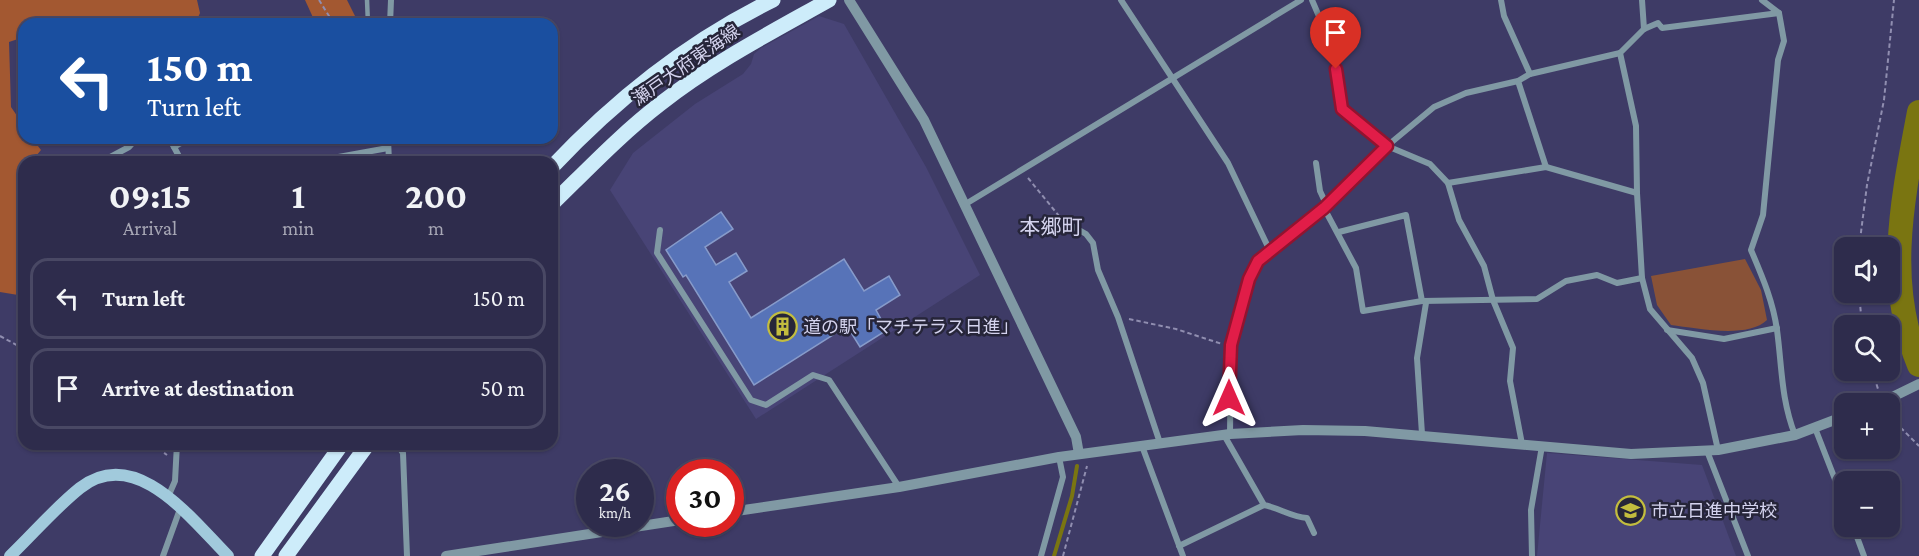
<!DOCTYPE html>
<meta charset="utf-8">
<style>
body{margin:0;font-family:"Crimson Pro","Noto Sans JP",serif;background:#3a3856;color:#f1f3f6;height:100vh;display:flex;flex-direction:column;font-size:22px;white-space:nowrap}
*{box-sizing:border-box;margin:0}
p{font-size:20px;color:#a7a7b5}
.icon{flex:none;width:33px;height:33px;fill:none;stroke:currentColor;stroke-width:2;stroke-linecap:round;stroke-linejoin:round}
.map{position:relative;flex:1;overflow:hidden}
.drawer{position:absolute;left:18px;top:156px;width:540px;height:294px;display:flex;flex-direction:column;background:#2e2c4c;border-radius:18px;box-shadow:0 2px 4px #0004,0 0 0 2px #494864}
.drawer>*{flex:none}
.top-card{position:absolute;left:18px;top:18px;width:540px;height:126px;border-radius:18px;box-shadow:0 2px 4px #0004,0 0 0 2px #494864;background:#1a4fa0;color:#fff;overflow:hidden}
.fabs{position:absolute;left:1834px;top:237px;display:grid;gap:12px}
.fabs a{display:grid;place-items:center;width:66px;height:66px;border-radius:12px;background:#2e2c4c;box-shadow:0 2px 4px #0004,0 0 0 2px #494864;font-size:30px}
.speed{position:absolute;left:576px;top:459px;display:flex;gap:12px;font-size:30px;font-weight:700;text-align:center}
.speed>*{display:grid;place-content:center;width:78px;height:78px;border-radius:50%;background:#2e2c4c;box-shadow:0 2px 4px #0004,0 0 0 2px #494864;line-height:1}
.speed small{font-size:15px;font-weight:400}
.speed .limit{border:9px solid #d22;background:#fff;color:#111}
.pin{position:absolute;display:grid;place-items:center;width:51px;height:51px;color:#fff;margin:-62px -26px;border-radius:50% 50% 50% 0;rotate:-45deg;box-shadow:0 0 6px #0007}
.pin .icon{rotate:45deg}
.me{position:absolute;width:66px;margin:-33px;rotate:0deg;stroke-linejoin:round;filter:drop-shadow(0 0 4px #0008)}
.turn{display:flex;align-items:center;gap:21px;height:126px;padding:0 30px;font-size:27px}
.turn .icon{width:78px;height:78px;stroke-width:2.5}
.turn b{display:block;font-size:42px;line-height:51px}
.eta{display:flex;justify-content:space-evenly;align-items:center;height:102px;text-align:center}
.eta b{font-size:36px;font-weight:700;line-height:42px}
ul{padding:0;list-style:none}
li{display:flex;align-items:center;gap:18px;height:81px;margin:0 12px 9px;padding:0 18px;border:3px solid #494864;border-radius:18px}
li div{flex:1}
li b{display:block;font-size:22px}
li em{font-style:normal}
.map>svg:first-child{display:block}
.built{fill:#484476}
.green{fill:#895237}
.forest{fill:#a35831}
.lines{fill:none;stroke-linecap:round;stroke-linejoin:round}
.stream{stroke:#7a7511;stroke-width:4}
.river{stroke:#7a7511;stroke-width:24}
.building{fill:#5773b8;stroke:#879bca;stroke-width:1.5}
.path{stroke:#908eb0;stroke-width:2;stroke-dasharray:4.5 3;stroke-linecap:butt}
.service{stroke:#8099a4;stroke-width:4.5}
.minor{stroke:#8099a4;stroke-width:6}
.tertiary{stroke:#8099a4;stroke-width:10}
.secondary{stroke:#a1cadc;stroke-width:12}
.primary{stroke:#cdecfa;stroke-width:15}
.route-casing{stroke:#92132f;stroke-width:15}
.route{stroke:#e11d48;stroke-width:10}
.labels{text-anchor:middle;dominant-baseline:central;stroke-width:5;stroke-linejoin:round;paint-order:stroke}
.street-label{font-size:18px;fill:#d4d3ee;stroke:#262539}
.poi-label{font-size:18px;fill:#d4d3ee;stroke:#262539;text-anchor:start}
.quarter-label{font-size:21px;fill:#d4d3ee;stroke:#262539}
</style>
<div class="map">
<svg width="1919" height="556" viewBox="0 0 1919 556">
<rect width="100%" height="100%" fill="#3e3b66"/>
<g class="built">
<path d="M 819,16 L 844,24 L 926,167 L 980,275 L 756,419 L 610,190 L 633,153 L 695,104 L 743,74 L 751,64 L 754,54 L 761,48 Z"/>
<path d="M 1547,453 L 1702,465 L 1736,556 L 1537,556 Z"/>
</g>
<path class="green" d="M 1745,259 L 1761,290 L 1767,320 C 1748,339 1696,328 1671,325 L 1657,305 L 1651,276 Z"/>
<g class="forest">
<path d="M 0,0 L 197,0 L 200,13 L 195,24 L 96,24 L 89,16 L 64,24 L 24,24 L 24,37 L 9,42 L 11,107 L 24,126 L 24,138 L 32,138 L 41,150 L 31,162 L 24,162 L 24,296 L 0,292 Z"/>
<path d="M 305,0 L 347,0 L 359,24 L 316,24 Z"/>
</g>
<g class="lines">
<path class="stream" d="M 1054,556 L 1072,496 L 1077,466"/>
<path class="river" d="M 1919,112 C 1903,197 1884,282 1919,365"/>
</g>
<path class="building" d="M 721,212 L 733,229 L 705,247 L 716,265 L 736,253 L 747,271 L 729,282 L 751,318 L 844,259 L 864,291 L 889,276 L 900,295 L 876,310 L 887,330 L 860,347 L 847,326 L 754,385 L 686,275 L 683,277 L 666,250 Z"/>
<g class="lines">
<g class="path">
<path d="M 319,0 L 334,24"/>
<path d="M 1028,178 L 1064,222"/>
<path d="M 1859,248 L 1867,185 L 1884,100 L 1894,0"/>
<path d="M 1859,292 L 1862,326"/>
<path d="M 1129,319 L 1176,329 L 1222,344"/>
<path d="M 0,336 L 24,349"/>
<path d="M 1872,370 L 1878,389"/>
<path d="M 1890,417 L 1919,446"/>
<path d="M 152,444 L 167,455"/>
<path d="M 1063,556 L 1087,466"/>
</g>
<path class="service" d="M 367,0 L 368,24"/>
<g class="minor">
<path d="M 1121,0 L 1228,163 L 1270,251"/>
<path d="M 1312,0 L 1333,49 L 1343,109 L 1387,146 L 1430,164 L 1448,183 L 1459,220 L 1484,266 L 1493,300 L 1513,348 L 1510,381 L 1522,444"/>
<path d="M 1501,0 L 1504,16 L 1530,74"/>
<path d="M 1642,0 L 1644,29"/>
<path d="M 1762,0 L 1779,13 L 1784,41 L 1778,60 L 1763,215 L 1751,250 C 1762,276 1773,301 1777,330 C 1782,367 1781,399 1795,435"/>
<path d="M 390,24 L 391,0"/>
<path d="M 1518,81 L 1546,167"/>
<path d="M 169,138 L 174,147 L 190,138"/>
<path d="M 388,138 L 389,162"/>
<path d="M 174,147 L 182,162"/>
<path d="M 101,162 L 129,147 L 137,138"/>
<path d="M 311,162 L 388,148"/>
<path d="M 1316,163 L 1320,191 L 1327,206"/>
<path d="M 1448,183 L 1546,167 L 1637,193"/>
<path d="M 964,205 L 1301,0"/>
<path d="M 1324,208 L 1356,268 L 1363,311 L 1422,301 L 1537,299 L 1566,281 L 1597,275 L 1617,283 L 1642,278"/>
<path d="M 1072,226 L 1086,234 L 1093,243 L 1098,270 L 1118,317 L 1160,443"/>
<path d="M 660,230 L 657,253 L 751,400 L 766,405 L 813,375 L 829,380 L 899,487"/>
<path d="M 1339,232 L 1406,215 L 1422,301"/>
<path d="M 1667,330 L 1724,339 L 1777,328"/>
<path d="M 1815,428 L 1845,505"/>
<path d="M 1230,434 L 1231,345 L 1249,279 L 1258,261 L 1324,208 L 1387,146 L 1434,107 L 1466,93 L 1518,81 L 1530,74 L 1620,53"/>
<path d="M 1422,434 L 1417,358 L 1426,303"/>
<path d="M 1224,435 L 1264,505 C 1279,508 1292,517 1307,518 L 1314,533"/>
<path d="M 397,444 L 403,453 L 407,556"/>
<path d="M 1142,446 L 1183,556"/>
<path d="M 1718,450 L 1703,383 L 1692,358 L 1650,309 L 1642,278 L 1637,193 L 1636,126 L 1620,53 L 1644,29 L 1658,23 L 1662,28 L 1779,13"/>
<path d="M 1707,451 L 1748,556"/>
<path d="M 168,497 L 175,481 L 177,444"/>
<path d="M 1853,526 L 1864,556"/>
<path d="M 1179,546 L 1264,505"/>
<path d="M 163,556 L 180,509"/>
<path d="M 1041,556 L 1063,477 L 1059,457"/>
<path d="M 1532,556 L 1531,510 L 1542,446"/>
</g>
<g class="tertiary">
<path d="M 849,0 L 924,120 L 1076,437 L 1079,454"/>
<path d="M 1878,404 L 1919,384"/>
<path d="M 730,512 L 899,487 L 1059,457 L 1230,434 L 1303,430 L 1365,431 L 1631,454 L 1718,450 L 1795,435 L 1845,416"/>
<path d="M 446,556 L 680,520"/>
</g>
<path class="secondary" d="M 10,556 C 33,534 55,508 80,488 C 136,444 192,520 228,556"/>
<g class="primary">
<path d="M 552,167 C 616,99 689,41 773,0"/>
<path d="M 552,204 C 587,170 621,134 660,104 C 712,63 772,32 829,0"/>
<path d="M 262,556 L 342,444"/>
<path d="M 286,556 L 368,444"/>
</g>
</g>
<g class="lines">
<defs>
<path id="route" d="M 1229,398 L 1231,345 L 1249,279 L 1258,261 L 1324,208 L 1387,146 L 1342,109 L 1336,69"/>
</defs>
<use href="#route" class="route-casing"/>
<use href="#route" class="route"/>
</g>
<defs>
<symbol id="building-ring" viewBox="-11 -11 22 22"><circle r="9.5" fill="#262539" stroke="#c3bd3e" stroke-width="1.5"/><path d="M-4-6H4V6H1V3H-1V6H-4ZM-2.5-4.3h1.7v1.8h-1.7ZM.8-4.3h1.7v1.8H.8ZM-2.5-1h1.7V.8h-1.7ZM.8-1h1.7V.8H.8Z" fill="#c3bd3e"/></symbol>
<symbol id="school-ring" viewBox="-11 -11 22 22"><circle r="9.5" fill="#262539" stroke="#c3bd3e" stroke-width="1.5"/><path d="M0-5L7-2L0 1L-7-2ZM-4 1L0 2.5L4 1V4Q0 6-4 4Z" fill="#c3bd3e"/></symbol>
</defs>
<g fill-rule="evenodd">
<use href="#building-ring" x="766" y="310" width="33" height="33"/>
<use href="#school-ring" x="1614" y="494" width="33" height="33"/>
</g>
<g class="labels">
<g class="street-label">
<text transform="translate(686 65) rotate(-35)">瀬戸大府東海線</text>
</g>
<g class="poi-label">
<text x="803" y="327">道の駅「マチテラス日進」</text>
<text x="1651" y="511">市立日進中学校</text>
</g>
<g class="quarter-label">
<text x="1051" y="227">本郷町</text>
</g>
</g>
</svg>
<div class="fabs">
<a><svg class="icon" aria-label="sound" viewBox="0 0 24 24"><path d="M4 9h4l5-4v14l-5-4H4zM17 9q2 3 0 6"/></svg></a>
<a><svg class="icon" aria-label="search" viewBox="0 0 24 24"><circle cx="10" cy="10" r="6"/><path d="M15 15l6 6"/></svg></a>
<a>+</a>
<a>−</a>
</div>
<div class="speed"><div>26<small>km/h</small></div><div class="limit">30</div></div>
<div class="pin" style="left:1336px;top:69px;background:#d93025"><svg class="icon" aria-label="arrive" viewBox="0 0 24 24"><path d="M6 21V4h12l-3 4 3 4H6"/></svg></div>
<svg class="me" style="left:1229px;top:398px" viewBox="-20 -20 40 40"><path d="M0-17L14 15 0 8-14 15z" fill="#e11d48" stroke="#fff" stroke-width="4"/></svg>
<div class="top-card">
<div class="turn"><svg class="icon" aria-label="left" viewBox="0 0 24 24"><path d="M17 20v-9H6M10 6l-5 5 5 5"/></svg><div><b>150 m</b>Turn left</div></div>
</div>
<section class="drawer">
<div class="eta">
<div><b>09:15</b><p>Arrival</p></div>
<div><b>1</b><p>min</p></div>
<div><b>200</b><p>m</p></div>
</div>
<ul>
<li><svg class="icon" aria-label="left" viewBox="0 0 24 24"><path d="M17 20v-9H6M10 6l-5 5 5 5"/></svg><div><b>Turn left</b></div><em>150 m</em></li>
<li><svg class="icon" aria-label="arrive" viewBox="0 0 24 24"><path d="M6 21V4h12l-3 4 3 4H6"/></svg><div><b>Arrive at destination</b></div><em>50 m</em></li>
</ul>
</section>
</div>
